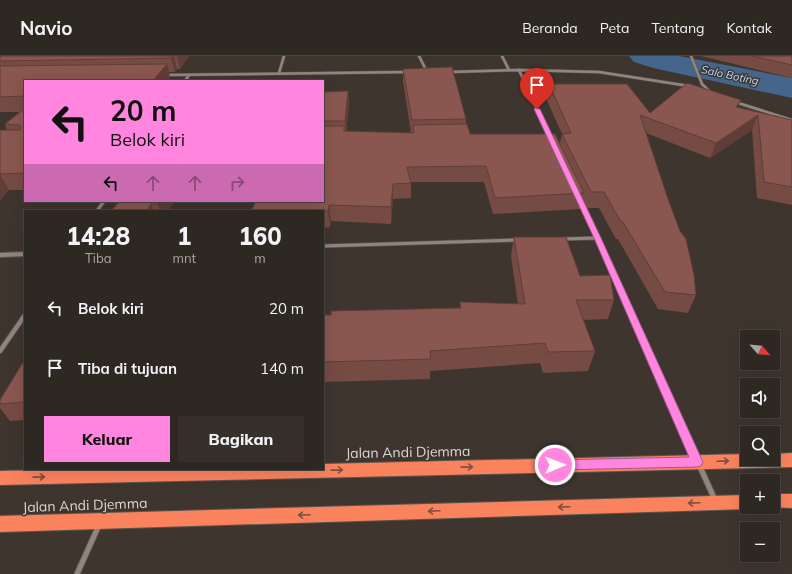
<!DOCTYPE html>
<html lang="id">
<meta charset="utf-8">
<style>
body{margin:0;font-family:Mulish,sans-serif;background:#36302b;color:#f1f3f6;height:100vh;display:flex;flex-direction:column;font-size:15px;white-space:nowrap}
*{box-sizing:border-box;margin:0}
p{font-size:13px;color:#a7a6a6}
.icon{flex:none;width:22px;height:22px;fill:none;stroke:currentColor;stroke-width:2;stroke-linecap:round;stroke-linejoin:round}
.map{position:relative;flex:1;overflow:hidden}
.panel{position:absolute;left:24px;top:154px;width:300px;height:260px;display:flex;flex-direction:column;background:#2e2823;border-radius:0px;box-shadow:0 4px 16px #0002,0 0 0 1px #494441}
.panel>*{flex:none}
.guide{position:absolute;left:24px;top:24px;width:300px;height:122px;border-radius:0px;box-shadow:0 4px 16px #0002,0 0 0 1px #494441;background:#ff85de;color:#111;overflow:hidden}
.needle{width:26px;rotate:117deg}
.buttons{position:absolute;left:740px;top:274px;display:grid;gap:8px}
.buttons a{display:grid;place-items:center;width:40px;height:40px;border-radius:0px;background:#2e2823;box-shadow:0 4px 16px #0002,0 0 0 1px #494441;font-size:20px}
.pin{position:absolute;display:grid;place-items:center;width:34px;height:34px;color:#fff;margin:-41px -17px;border-radius:50% 50% 50% 0;rotate:-45deg;box-shadow:0 0 4px #0007}
.pin .icon{rotate:45deg}
.me{position:absolute;width:44px;margin:-22px;rotate:89deg;stroke-linejoin:round;filter:drop-shadow(0 0 3px #0008)}
.turn{display:flex;align-items:center;gap:14px;height:84px;padding:0 20px;font-size:18px}
.turn .icon{width:52px;height:52px;stroke-width:2.5}
.turn b{display:block;font-size:28px;line-height:34px}
.lanes{display:flex;align-items:center;height:38px;padding:0 20px;background:#0003;justify-content:center;gap:20px;direction:ltr}
.lanes .off{opacity:.35}
.eta{display:flex;justify-content:space-evenly;align-items:center;height:68px;text-align:center}
.eta b{font-size:24px;font-weight:800;line-height:28px}
.button{display:flex;gap:8px;margin-top:auto;padding:8px 20px}
.button a{flex:1;height:46px;border-radius:0px;background:#ff85de;color:#111;font-size:16px;font-weight:800;line-height:46px;text-align:center}
.button a+a{background:#36302b;color:#f1f3f6}
ul{padding:0;list-style:none}
li{display:flex;align-items:center;gap:12px;height:60px;padding:0 20px}
li div{flex:1}
li b{display:block;font-size:15px}
li em{font-style:normal}
header{display:flex;align-items:center;gap:24px;box-sizing:border-box;height:56px;padding:0 20px;background:#2e2823;border-bottom:1px solid #494441}
header strong{font-size:19px}
nav{display:flex;gap:22px;margin-inline-start:auto;font-size:14px}
.map>svg:first-child{display:block}
.lines{fill:none;stroke-linecap:round;stroke-linejoin:round}
.river{fill:#45668a;fill-rule:evenodd}
.street-far3-casing{stroke:#5c5450;stroke-width:3.5}
.street-far2-casing{stroke:#5c5450;stroke-width:4.5}
.street-far1-casing{stroke:#5c5450;stroke-width:6}
.street-casing{stroke:#5c5450;stroke-width:7}
.highway-casing{stroke:#5c5450;stroke-width:2}
.street-far3{stroke:#91867f;stroke-width:2.5}
.street-far2{stroke:#91867f;stroke-width:3}
.street-far1{stroke:#91867f;stroke-width:4}
.street{stroke:#91867f;stroke-width:5}
.highway{fill:#fa835e;fill-rule:evenodd}
.wall{fill:#764b44}
.shaded-wall{fill:#603d37}
.building{fill:#89574f;stroke:#603d37}
.oneway{stroke:#80503f}
.route{fill:#ff85de;stroke:#a65690}
.labels{text-anchor:middle;dominant-baseline:central;stroke-width:3;stroke-linejoin:round;paint-order:stroke}
.far-water-label{font-size:11px;font-style:italic;fill:#badafd;stroke:#3e352f}
.near-street-label{font-size:14px;fill:#ddd7d4;stroke:#3e352f}
</style>
<header>
<strong>Navio</strong>
<nav><a>Beranda</a><a>Peta</a><a>Tentang</a><a>Kontak</a></nav>
</header>
<div class="map">
<svg width="792" height="518" viewBox="0 0 792 518">
<rect width="100%" height="100%" fill="#3e352f"/>
<g class="lines">
<path class="river" d="M 629,0 L 679,0 L 792,22 L 792,42 L 653,12 L 634,6 Z"/>
<defs>
<g id="street-far3">
<path d="M 419,0 L 427,16"/>
<path d="M 502,0 L 509,14"/>
<path d="M 691,0 L 702,28 L 710,36"/>
<path d="M 519,14 L 550,82"/>
<path d="M 449,16 L 519,14 L 599,16 L 689,30"/>
<path d="M 279,17 L 284,0"/>
<path d="M 165,19 L 408,16"/>
<path d="M 185,25 L 189,19"/>
<path d="M 735,46 L 792,64"/>
</g>
<g id="street-far2">
<path d="M 580,144 L 602,192"/>
<path d="M 97,155 L 104,145"/>
<path d="M 563,183 L 598,182"/>
<path d="M 323,190 L 519,184"/>
</g>
<g id="street-far1">
<path d="M 601,191 L 665,334"/>
<path d="M 0,199 L 25,198"/>
<path d="M 0,295 L 25,259"/>
</g>
<g id="street">
<path d="M 665,333 L 715,444"/>
<path d="M 77,518 L 99,469"/>
</g>
<g id="highway">
<path d="M 792,397 L 792,411 L 0,429 L 0,415 L 96,413 L 323,413 L 323,408 L 747,398 L 747,403 L 773,403 L 773,398 Z"/>
<path d="M 773,438 L 792,438 L 792,452 L 769,451 L 773,451 Z"/>
<path d="M 747,439 L 747,451 L 753,451 L 747,453 L 0,476 L 0,460 Z"/>
</g>
</defs>
<use href="#street-far3" class="street-far3-casing"/>
<use href="#street-far2" class="street-far2-casing"/>
<use href="#street-far1" class="street-far1-casing"/>
<use href="#street" class="street-casing"/>
<use href="#highway" class="highway-casing"/>
<use href="#street-far3" class="street-far3"/>
<use href="#street-far2" class="street-far2"/>
<use href="#street-far1" class="street-far1"/>
<use href="#street" class="street"/>
<use href="#highway" class="highway"/>
</g>
<g class="wall">
<path d="M 0,0 L 189,0 L 180,13 L 177,13 L 175,16 L 169,16 L 170,22 L 168,25 L 25,25 L 25,134 L 9,134 L 0,144 L 0,74 L 7,74 L 5,68 L 20,56 L 0,56 Z"/>
<path d="M 701,0 L 792,0 L 792,22 Z"/>
<path d="M 403,13 L 466,63 L 466,68 L 470,78 L 560,87 L 562,78 L 546,42 L 549,28 L 650,57 L 738,51 L 792,64 L 792,149 L 757,142 L 752,74 L 710,102 L 646,77 L 696,239 L 688,257 L 658,253 L 618,183 L 616,183 L 599,152 L 587,152 L 583,143 L 580,153 L 493,158 L 484,126 L 411,126 L 411,142 L 393,143 L 391,168 L 331,165 L 330,171 L 323,172 L 323,36 L 348,35 L 349,49 L 346,75 L 411,77 L 403,25 Z"/>
<path d="M 120,145 L 174,145 L 168,155 L 111,155 Z"/>
<path d="M 514,181 L 580,220 L 614,244 L 608,263 L 583,264 L 595,295 L 588,315 L 543,317 L 540,307 L 430,315 L 430,323 L 323,326 L 323,259 L 460,252 L 460,246 L 518,248 L 511,200 Z"/>
<path d="M 25,303 L 25,364 L 10,365 L 0,352 L 0,344 Z"/>
</g>
<g class="shaded-wall">
<path d="M 173,0 L 174,0 L 177,13 L 175,16 L 171,2 Z"/>
<path d="M 177,0 L 189,0 L 180,13 Z"/>
<path d="M 167,8 L 170,22 L 168,25 L 153,25 Z"/>
<path d="M 348,35 L 349,49 L 346,79 L 345,65 Z"/>
<path d="M 741,44 L 735,58 L 736,51 Z"/>
<path d="M 758,59 L 752,74 L 710,102 L 716,87 Z"/>
<path d="M 0,118 L 9,134 L 0,144 Z"/>
<path d="M 393,128 L 393,143 L 391,168 L 391,151 Z"/>
<path d="M 160,145 L 174,145 L 168,155 L 160,155 L 158,148 Z"/>
<path d="M 151,148 L 154,155 L 147,155 Z"/>
<path d="M 329,149 L 331,165 L 330,171 L 328,155 Z"/>
</g>
<g class="building">
<path d="M 0,0 L 173,0 L 171,2 L 0,5 Z"/>
<path d="M 752,0 L 792,0 L 792,9 Z"/>
<path d="M 167,8 L 153,25 L 25,25 L 25,40 L 0,41 L 0,10 Z"/>
<path d="M 452,11 L 466,63 L 412,64 L 403,13 Z"/>
<path d="M 687,27 L 741,44 L 736,51 L 792,64 L 792,131 L 764,126 L 758,59 L 716,87 L 640,59 L 668,143 L 680,175 L 686,183 L 694,219 L 696,239 L 665,236 L 623,166 L 621,166 L 604,136 L 591,136 L 562,78 L 571,77 L 549,28 L 627,28 L 650,57 Z"/>
<path d="M 348,35 L 345,65 L 323,65 L 323,36 Z"/>
<path d="M 25,52 L 25,117 L 0,118 L 0,74 L 20,74 L 21,71 L 19,69 L 5,68 Z"/>
<path d="M 467,68 L 470,78 L 555,78 L 584,137 L 495,142 L 486,110 L 407,111 L 411,127 L 393,128 L 391,151 L 329,149 L 328,155 L 251,155 L 256,145 L 323,145 L 323,70 L 344,70 L 344,75 L 414,77 L 413,69 Z"/>
<path d="M 120,145 L 160,145 L 158,148 L 151,148 L 147,155 L 111,155 Z"/>
<path d="M 514,181 L 566,181 L 580,220 L 610,219 L 614,244 L 576,244 L 595,295 L 548,296 L 545,287 L 430,295 L 431,303 L 323,306 L 323,259 L 331,259 L 331,255 L 461,252 L 460,246 L 525,248 Z"/>
<path d="M 25,303 L 25,346 L 0,348 L 0,344 Z"/>
</g>
<defs><path id="oneway-shaft" d="M-6 0H5M1.5-3L5.5 0L1.5 3" fill="none" stroke-width="1.6" stroke-linecap="round" stroke-linejoin="round"/></defs>
<g class="oneway">
<use href="#oneway-shaft" transform="translate(723 405) rotate(-2)"/>
<use href="#oneway-shaft" transform="translate(467 411) rotate(-1)"/>
<use href="#oneway-shaft" transform="translate(337 414) rotate(-1)"/>
<use href="#oneway-shaft" transform="translate(39 421) rotate(-1)"/>
<use href="#oneway-shaft" transform="translate(694 447) rotate(178)"/>
<use href="#oneway-shaft" transform="translate(564 451) rotate(178)"/>
<use href="#oneway-shaft" transform="translate(434 455) rotate(178)"/>
<use href="#oneway-shaft" transform="translate(304 459) rotate(178)"/>
</g>
<path class="route" d="M 535,52 L 540,53 L 601,182 L 703,406 L 701,410 L 697,411 L 555,414 L 551,413 L 549,409 L 551,406 L 555,404 L 689,401 L 594,182 L 534,53 Z"/>
<g class="labels">
<g class="far-water-label">
<text transform="translate(730 19) rotate(12)">Salo Boting</text>
</g>
<g class="near-street-label">
<text transform="translate(408 396) rotate(-1)">Jalan Andi Djemma</text>
<text transform="translate(85 449) rotate(-2)">Jalan Andi Djemma</text>
</g>
</g>
</svg>
<div class="buttons">
<a><svg class="needle" viewBox="-14 -14 28 28"><path d="M0-13l5 13h-10z" fill="#e53935"/><path d="M0 13l5-13h-10z" fill="#a7a6a6"/></svg></a>
<a><svg class="icon" aria-label="sound" viewBox="0 0 24 24"><path d="M4 9h4l5-4v14l-5-4H4zM17 9q2 3 0 6"/></svg></a>
<a><svg class="icon" aria-label="search" viewBox="0 0 24 24"><circle cx="10" cy="10" r="6"/><path d="M15 15l6 6"/></svg></a>
<a>+</a>
<a>−</a>
</div>
<div class="pin" style="left:537px;top:53px;background:#d93025"><svg class="icon" aria-label="arrive" viewBox="0 0 24 24"><path d="M6 21V4h12l-3 4 3 4H6"/></svg></div>
<svg class="me" style="left:555px;top:409px" viewBox="-20 -20 40 40"><circle r="17" fill="#ff85de" stroke="#fff" stroke-width="3"/><path d="M0-11L8 9 0 5-8 9z" fill="#fff"/></svg>
<div class="guide">
<div class="turn"><svg class="icon" aria-label="left" viewBox="0 0 24 24"><path d="M17 20v-9H6M10 6l-5 5 5 5"/></svg><div><b>20 m</b>Belok kiri</div></div>
<div class="lanes"><svg class="icon" aria-label="left" viewBox="0 0 24 24"><path d="M17 20v-9H6M10 6l-5 5 5 5"/></svg><svg class="icon off" aria-label="ahead" viewBox="0 0 24 24"><path d="M12 20V5M6 11l6-6 6 6"/></svg><svg class="icon off" aria-label="ahead" viewBox="0 0 24 24"><path d="M12 20V5M6 11l6-6 6 6"/></svg><svg class="icon off" aria-label="right" viewBox="0 0 24 24"><path d="M7 20v-9h11M14 6l5 5-5 5"/></svg></div>
</div>
<section class="panel">
<div class="eta">
<div><b>14:28</b><p>Tiba</p></div>
<div><b>1</b><p>mnt</p></div>
<div><b>160</b><p>m</p></div>
</div>
<ul>
<li><svg class="icon" aria-label="left" viewBox="0 0 24 24"><path d="M17 20v-9H6M10 6l-5 5 5 5"/></svg><div><b>Belok kiri</b></div><em>20 m</em></li>
<li><svg class="icon" aria-label="arrive" viewBox="0 0 24 24"><path d="M6 21V4h12l-3 4 3 4H6"/></svg><div><b>Tiba di tujuan</b></div><em>140 m</em></li>
</ul>
<div class="button"><a>Keluar</a><a>Bagikan</a></div>
</section>
</div>
